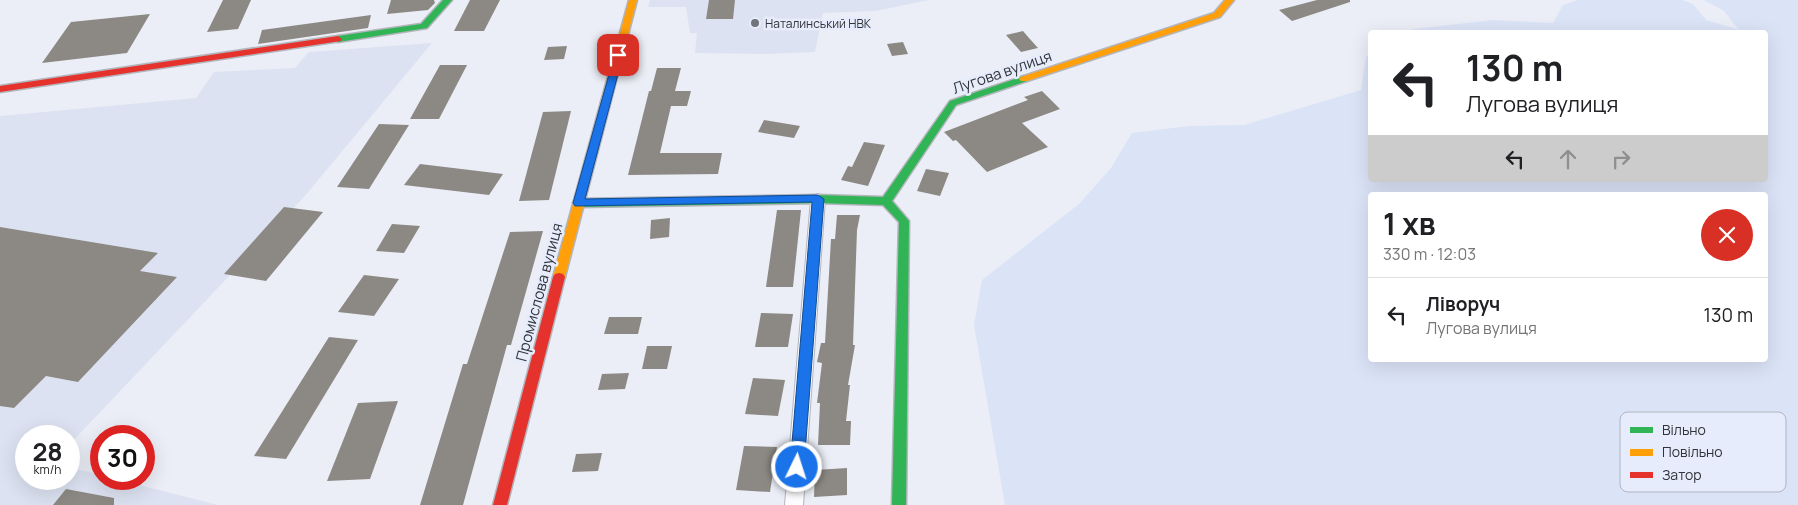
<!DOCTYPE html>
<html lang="uk">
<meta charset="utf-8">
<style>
body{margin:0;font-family:Manrope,sans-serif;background:#f6f6f6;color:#202124;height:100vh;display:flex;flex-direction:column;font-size:19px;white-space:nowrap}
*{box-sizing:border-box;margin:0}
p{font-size:16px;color:#757577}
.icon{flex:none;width:28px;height:28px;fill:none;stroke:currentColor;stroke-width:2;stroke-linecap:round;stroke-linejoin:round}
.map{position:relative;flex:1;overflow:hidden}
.sheet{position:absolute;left:1368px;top:192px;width:400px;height:170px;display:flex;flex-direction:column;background:#fff;border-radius:5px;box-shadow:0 5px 20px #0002}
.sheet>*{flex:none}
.guide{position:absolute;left:1368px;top:30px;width:400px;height:152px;border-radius:5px;box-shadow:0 5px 20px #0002;background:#fff;color:#202124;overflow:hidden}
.speed{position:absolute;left:15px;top:425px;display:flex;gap:10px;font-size:25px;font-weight:700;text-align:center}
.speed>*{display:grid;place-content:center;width:65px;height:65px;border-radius:50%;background:#fff;box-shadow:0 5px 20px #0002;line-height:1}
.speed small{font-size:12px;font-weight:400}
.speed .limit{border:8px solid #d22;background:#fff;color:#111}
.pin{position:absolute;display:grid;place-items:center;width:42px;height:42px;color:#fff;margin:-21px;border-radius:10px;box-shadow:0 2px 8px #0006}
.me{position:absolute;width:55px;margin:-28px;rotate:4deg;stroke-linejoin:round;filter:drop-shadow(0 0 4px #0008)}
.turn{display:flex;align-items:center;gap:18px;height:105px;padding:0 15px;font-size:22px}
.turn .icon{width:65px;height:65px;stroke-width:2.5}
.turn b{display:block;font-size:35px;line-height:42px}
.lanes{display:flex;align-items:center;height:48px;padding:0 15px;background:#0003;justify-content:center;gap:25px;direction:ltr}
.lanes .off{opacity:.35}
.round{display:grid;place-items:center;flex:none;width:52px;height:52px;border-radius:26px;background:#f6f6f6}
.summary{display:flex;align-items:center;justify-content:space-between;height:85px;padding:0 15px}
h1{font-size:30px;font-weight:700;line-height:38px}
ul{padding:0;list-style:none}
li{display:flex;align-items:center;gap:15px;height:75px;padding:0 15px;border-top:1px solid #e0e0e0}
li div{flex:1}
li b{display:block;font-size:19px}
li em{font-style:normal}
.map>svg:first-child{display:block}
.built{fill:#dce2f1}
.green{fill:#dbe3f7;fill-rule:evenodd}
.building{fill:#8c8984}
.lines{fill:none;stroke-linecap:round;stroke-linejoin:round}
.street-casing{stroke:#b3b5bc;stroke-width:2}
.fast-casing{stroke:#b3b5bc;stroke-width:3}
.slow-casing{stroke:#b3b5bc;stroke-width:3}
.jam-casing{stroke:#b3b5bc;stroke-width:3}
.street{fill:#fcfcfe;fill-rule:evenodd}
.fast{fill:#30b455;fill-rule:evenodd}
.slow{fill:#ff9f0a;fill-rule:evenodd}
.jam{fill:#e5322d;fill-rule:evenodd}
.route{fill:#1a73e8;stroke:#114b97}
.poi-dot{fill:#71747a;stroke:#e6ecfb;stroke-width:2}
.labels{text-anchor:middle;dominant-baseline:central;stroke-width:5;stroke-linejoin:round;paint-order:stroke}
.far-poi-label{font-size:12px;fill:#303338;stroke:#e6ecfb;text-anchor:start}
.street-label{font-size:15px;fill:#303338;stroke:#e6ecfb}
.key{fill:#e6ecfb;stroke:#afb4c0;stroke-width:1}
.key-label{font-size:14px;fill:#303338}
</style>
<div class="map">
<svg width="1798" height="505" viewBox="0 0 1798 505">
<rect width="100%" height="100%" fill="#ebeef6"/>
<g class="built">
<path d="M 650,0 L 929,0 L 876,11 L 823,13 L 815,52 L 768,54 L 695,53 L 697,33 L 690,33 L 686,7 L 648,7 Z"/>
<path d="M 432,43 L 304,197 L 69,445 L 69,436 L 26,436 L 26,479 L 69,479 L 69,467 L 101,475 L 101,479 L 115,479 L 218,505 L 0,505 L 0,116 L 196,98 L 214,72 L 295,68 L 309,52 Z"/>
</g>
<path class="green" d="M 1578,0 L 1682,0 L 1693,4 L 1706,20 L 1739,30 L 1724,11 L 1704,0 L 1798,0 L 1798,505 L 1005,505 L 974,325 L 982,280 L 1079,204 L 1111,168 L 1132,133 L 1189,126 L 1244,125 L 1361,90 L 1366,57 L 1370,55 L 1370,180 L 1765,180 L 1765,32 L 1408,32 L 1413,29 L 1493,20 L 1553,23 L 1563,5 ZM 1370,195 L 1765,195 L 1765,360 L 1370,360 Z"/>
<g class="building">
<path d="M 223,0 L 251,0 L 238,29 L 207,32 Z"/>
<path d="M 391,0 L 434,0 L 435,3 L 428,10 L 387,14 Z"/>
<path d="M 470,0 L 500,0 L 484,31 L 454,31 Z"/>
<path d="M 709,0 L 735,0 L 733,19 L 706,19 Z"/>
<path d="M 1317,0 L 1350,0 L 1350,2 L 1292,21 L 1279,10 Z"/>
<path d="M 150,14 L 127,53 L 42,63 L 71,22 Z"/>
<path d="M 371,15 L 368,28 L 258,44 L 262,30 Z"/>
<path d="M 1023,31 L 1029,38 L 1038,48 L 1021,52 L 1006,35 Z"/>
<path d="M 903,42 L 908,54 L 892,56 L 887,44 Z"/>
<path d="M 567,46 L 564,59 L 544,60 L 548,47 Z"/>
<path d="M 440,65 L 467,65 L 439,119 L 410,119 Z"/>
<path d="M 657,68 L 681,68 L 675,91 L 691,91 L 687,106 L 671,106 L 660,153 L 722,153 L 718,174 L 628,175 L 649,91 L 651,91 Z"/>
<path d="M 1042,91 L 1060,109 L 1022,123 L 1048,147 L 987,172 L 956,140 L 953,141 L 944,132 L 1028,100 L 1024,97 Z"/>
<path d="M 571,111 L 549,200 L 519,201 L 543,112 Z"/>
<path d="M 764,120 L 800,126 L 794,138 L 758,132 Z"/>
<path d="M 379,124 L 409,125 L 369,189 L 337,187 Z"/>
<path d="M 864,142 L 885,145 L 868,186 L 841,180 L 848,166 L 852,167 Z"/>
<path d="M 420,164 L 503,174 L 489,195 L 404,185 Z"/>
<path d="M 926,169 L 949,173 L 940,196 L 917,191 Z"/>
<path d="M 284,207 L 323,212 L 266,281 L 224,274 Z"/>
<path d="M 777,210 L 801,210 L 793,287 L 766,287 Z"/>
<path d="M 837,215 L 860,215 L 857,230 L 853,345 L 855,345 L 848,385 L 850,385 L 846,421 L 851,421 L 850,445 L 818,445 L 820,403 L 817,403 L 822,363 L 817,362 L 821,343 L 825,343 L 831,239 L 835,239 Z"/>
<path d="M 670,218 L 669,237 L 650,239 L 651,220 Z"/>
<path d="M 392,224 L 420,226 L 404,253 L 376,251 Z"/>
<path d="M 0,227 L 158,253 L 140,271 L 177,277 L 78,382 L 46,376 L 14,408 L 0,406 Z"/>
<path d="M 543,231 L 511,345 L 507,345 L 463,505 L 420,505 L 463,364 L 467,364 L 510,232 Z"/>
<path d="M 364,275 L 399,279 L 374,316 L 338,312 Z"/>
<path d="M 761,313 L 793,314 L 788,347 L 755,347 Z"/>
<path d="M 609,317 L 642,317 L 638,334 L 604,334 Z"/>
<path d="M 329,337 L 358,340 L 286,459 L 254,456 Z"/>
<path d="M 647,346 L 672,346 L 667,369 L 642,369 Z"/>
<path d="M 629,373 L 625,389 L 598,390 L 602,374 Z"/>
<path d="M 753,378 L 785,380 L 778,416 L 745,414 Z"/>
<path d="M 398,401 L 370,479 L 327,481 L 358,403 Z"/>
<path d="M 744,446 L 777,447 L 770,492 L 736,490 Z"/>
<path d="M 602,453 L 598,471 L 572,472 L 576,454 Z"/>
<path d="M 847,468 L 847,495 L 814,497 L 815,470 Z"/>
<path d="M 66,489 L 114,498 L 114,505 L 53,505 Z"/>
</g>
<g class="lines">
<defs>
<path id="street" d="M 818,194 L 823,196 L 825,199 L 803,505 L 785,505 L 811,199 L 813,196 Z"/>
<g id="fast">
<path d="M 443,0 L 452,0 L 427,28 L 338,42 L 334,39 L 338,36 L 421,24 Z"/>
<path d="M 1024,76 L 1027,77 L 1027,81 L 956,105 L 892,201 L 909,221 L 906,505 L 892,505 L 899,222 L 883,205 L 818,203 L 578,207 L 573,203 L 578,199 L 818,195 L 883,197 L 950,101 Z"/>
</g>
<g id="slow">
<path d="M 629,0 L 637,0 L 565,277 L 563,280 L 555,280 L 553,277 Z"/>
<path d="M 1225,0 L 1234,0 L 1220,17 L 1027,81 L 1021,81 L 1019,79 L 1021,77 L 1214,13 Z"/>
</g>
<g id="jam">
<path d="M 338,36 L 342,39 L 341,41 L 0,92 L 0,86 Z"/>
<path d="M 559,273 L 563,274 L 565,277 L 507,505 L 493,505 L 553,277 L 555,274 Z"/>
</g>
</defs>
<use href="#street" class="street-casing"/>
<use href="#fast" class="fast-casing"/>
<use href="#slow" class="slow-casing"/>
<use href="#jam" class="jam-casing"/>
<use href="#street" class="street"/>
<use href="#fast" class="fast"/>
<use href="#slow" class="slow"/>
<use href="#jam" class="jam"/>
</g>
<path class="route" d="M 615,53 L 618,53 L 623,55 L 585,199 L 818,195 L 824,199 L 804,467 L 802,471 L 797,473 L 792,471 L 790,467 L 812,202 L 575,206 L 573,203 Z"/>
<circle class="poi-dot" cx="755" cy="23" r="5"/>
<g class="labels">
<g class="far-poi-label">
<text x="765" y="23">Наталинський НВК</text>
</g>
<g class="street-label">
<text transform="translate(1002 72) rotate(-19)">Лугова вулиця</text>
<text transform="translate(539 292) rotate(-75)">Промислова вулиця</text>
</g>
</g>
<rect x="1620" y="412" width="166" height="80" rx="8" class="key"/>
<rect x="1630" y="427" width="23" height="6" fill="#30b455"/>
<rect x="1630" y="449" width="23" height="7" fill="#ff9f0a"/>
<rect x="1630" y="472" width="23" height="6" fill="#e5322d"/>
<g class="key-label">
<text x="1662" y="435">Вільно</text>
<text x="1662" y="457">Повільно</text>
<text x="1662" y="480">Затор</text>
</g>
</svg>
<div class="speed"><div>28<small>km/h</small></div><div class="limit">30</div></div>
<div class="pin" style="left:618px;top:55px;background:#d93025"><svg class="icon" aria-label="arrive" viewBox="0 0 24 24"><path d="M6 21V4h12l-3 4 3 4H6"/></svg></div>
<svg class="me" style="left:797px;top:467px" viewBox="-20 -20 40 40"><circle r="17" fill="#1a73e8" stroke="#fff" stroke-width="3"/><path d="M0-11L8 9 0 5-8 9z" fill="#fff"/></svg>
<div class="guide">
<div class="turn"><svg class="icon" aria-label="left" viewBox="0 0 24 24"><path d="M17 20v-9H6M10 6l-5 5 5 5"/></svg><div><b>130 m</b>Лугова вулиця</div></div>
<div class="lanes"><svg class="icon" aria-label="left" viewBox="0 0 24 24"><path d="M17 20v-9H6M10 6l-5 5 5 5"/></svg><svg class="icon off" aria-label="ahead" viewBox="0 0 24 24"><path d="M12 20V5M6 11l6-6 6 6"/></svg><svg class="icon off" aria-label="right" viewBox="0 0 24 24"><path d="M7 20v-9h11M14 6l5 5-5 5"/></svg></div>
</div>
<section class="sheet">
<div class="summary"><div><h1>1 хв</h1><p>330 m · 12:03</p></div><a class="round" style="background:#d93025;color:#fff"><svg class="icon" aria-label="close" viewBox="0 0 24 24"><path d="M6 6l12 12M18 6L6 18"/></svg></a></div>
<ul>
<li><svg class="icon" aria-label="left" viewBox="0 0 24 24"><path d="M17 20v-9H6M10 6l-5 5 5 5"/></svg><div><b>Ліворуч</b><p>Лугова вулиця</p></div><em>130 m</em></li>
</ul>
</section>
</div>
